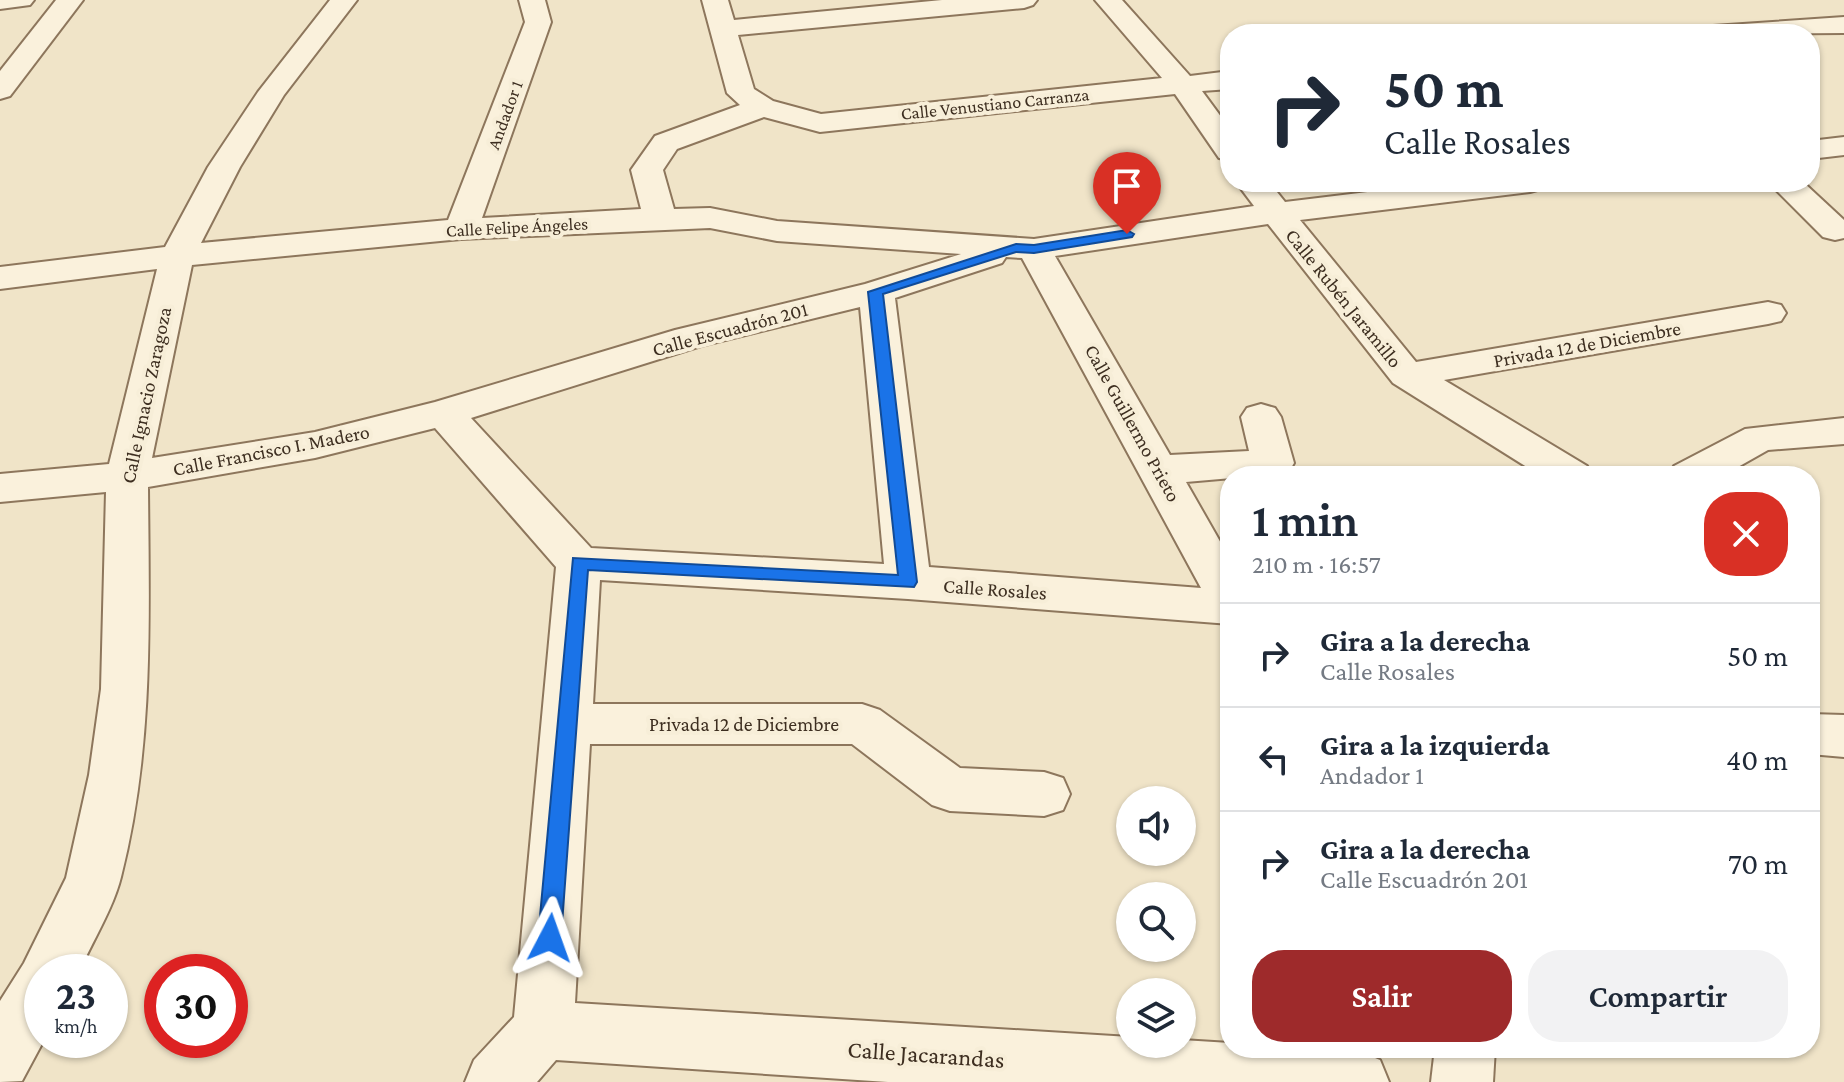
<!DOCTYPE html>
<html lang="es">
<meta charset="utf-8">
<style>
body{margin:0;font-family:"Crimson Pro",serif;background:#f2f2f3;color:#1f2937;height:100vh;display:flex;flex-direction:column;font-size:30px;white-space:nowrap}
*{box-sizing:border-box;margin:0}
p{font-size:26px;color:#747a83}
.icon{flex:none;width:44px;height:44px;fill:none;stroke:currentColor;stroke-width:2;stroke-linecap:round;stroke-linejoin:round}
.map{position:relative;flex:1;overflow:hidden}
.side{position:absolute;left:1220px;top:466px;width:600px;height:592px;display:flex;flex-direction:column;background:#fff;border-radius:32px;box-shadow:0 2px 6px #0004}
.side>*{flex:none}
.banner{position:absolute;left:1220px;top:24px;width:600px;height:168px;border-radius:32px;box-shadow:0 2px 6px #0004;background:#fff;color:#1f2937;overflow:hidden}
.buttons{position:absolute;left:1116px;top:786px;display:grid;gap:16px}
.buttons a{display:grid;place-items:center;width:80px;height:80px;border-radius:50%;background:#fff;box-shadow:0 2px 6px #0004;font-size:40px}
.speed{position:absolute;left:24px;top:954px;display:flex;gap:16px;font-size:40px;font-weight:700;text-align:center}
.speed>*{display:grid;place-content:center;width:104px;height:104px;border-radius:50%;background:#fff;box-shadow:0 2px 6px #0004;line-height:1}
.speed small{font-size:20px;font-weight:400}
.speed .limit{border:12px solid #d22;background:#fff;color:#111}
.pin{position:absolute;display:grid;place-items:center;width:68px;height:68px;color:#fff;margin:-82px -34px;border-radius:50% 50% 50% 0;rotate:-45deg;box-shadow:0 0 8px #0007}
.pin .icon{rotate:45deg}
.me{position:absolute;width:88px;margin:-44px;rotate:4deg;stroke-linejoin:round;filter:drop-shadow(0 0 6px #0008)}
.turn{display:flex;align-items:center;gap:28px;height:168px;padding:0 32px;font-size:36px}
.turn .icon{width:104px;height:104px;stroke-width:2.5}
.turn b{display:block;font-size:56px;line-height:68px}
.round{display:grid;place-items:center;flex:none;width:84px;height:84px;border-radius:32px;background:#f2f2f3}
.head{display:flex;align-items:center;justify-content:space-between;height:136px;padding:0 32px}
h1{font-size:48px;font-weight:600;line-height:60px}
.button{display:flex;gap:16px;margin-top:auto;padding:16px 32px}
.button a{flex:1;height:92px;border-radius:32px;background:#9e2a2b;color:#fff;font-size:32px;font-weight:600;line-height:92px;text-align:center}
.button a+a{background:#f2f2f3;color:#1f2937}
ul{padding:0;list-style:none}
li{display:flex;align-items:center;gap:24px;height:104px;padding:0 32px;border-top:2px solid #e0e1e3}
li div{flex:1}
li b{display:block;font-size:30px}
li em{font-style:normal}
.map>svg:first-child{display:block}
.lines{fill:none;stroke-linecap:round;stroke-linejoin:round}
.minor-casing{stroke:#8d765c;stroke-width:4}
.minor{fill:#faf1dc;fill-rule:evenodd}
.route{fill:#1a73e8;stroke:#114b97;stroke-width:2}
.labels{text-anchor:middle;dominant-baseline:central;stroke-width:8;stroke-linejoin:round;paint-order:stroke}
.far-street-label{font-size:18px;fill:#3d2e20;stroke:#f7eed8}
.street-label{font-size:20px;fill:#3d2e20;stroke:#f7eed8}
.near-street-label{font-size:24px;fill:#3d2e20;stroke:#f7eed8}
</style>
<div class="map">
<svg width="1844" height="1082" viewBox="0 0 1844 1082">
<rect width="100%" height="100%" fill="#f0e4c8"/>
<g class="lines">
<defs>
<g id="minor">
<path d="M 0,0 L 34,0 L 30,5 L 0,9 Z"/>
<path d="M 56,0 L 83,0 L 10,96 L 0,99 L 0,71 Z"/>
<path d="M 330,0 L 357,0 L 284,95 L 240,167 L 201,243 L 448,220 L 525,22 L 519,0 L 545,0 L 551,22 L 482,218 L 641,209 L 631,170 L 655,136 L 740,105 L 727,93 L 702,0 L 728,0 L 734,20 L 942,0 L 1037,0 L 1033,5 L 1024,8 L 738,35 L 754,89 L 773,101 L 821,114 L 1162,78 L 1095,0 L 1122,0 L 1190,76 L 1230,71 L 1230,89 L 1202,91 L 1230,129 L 1230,160 L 1219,158 L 1175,94 L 820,132 L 764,117 L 677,149 L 663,170 L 674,209 L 710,208 L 777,221 L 1034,239 L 1254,206 L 1236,182 L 1269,182 L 1285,202 L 1450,182 L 1546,182 L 1541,189 L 1530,192 L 1300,220 L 1416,362 L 1768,302 L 1781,305 L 1786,313 L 1781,321 L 1768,324 L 1444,380 L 1587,466 L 1593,476 L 1541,476 L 1393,383 L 1268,224 L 1055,256 L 1170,455 L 1249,451 L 1241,417 L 1247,408 L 1261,404 L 1275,408 L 1281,417 L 1294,463 L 1288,473 L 1186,482 L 1230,559 L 1230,624 L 908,599 L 600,580 L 593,704 L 862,704 L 880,710 L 960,768 L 1044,772 L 1063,778 L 1070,794 L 1063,810 L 1044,816 L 950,811 L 932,805 L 852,744 L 590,744 L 575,1003 L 1130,1037 L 1130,1044 L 1182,1044 L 1182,1040 L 1230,1043 L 1230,1048 L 1358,1051 L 1380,1060 L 1389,1082 L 888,1082 L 556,1060 L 537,1082 L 465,1082 L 474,1060 L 514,1017 L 556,567 L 435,428 L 315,458 L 148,487 C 149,619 154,747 121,877 C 113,909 92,942 79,972 L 42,972 L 44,1040 L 22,1081 L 0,1082 L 0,1001 L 24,963 L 66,878 L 89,775 L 101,689 L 106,492 L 0,502 L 0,474 L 109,464 L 157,269 L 0,289 L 0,267 L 165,247 L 208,167 L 258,92 ZM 710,228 L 777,241 L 961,254 L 865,284 L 675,330 L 435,402 L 315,432 L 152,458 L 192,265 L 461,239 ZM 1006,257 L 1022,258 L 1201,588 L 929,567 L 895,298 L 1002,263 ZM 860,307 L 884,564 L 591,548 L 471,418 L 701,346 Z"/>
<path d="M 1844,17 L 1844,33 L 1699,34 L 1703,28 L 1713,26 Z"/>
<path d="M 1844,137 L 1844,155 L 1810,159 L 1810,141 Z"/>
<path d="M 1768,182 L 1803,182 L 1844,220 L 1844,238 L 1835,240 L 1823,237 Z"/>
<path d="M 1844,418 L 1844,444 L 1768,450 L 1722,476 L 1668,476 L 1674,466 L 1745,429 Z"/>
<path d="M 1810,714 L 1844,715 L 1844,757 L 1810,754 Z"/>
<path d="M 1435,1048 L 1495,1048 L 1493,1082 L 1431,1082 Z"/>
</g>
</defs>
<use href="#minor" class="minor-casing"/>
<use href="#minor" class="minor"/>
</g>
<path class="route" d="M 1127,230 L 1134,234 L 1132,237 L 1034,253 L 1016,252 L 883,294 L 917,582 L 914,587 L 588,570 L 561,938 L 558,946 L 550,949 L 541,946 L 538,938 L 573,558 L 898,575 L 868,292 L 1016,244 L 1034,245 Z"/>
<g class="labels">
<g class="far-street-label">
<text transform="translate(995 104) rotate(-6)">Calle Venustiano Carranza</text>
<text transform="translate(505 115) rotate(-70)">Andador 1</text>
<text transform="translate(517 227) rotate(-3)">Calle Felipe Ángeles</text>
</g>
<g class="street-label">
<text transform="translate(1344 298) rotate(51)">Calle Rubén Jaramillo</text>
<text transform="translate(730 329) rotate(-15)">Calle Escuadrón 201</text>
<text transform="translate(1587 344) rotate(-10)">Privada 12 de Diciembre</text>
<text transform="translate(146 395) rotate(-78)">Calle Ignacio Zaragoza</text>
<text transform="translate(1133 423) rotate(61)">Calle Guillermo Prieto</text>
<text transform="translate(271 450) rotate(-11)">Calle Francisco I. Madero</text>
<text transform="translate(995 589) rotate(4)">Calle Rosales</text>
<text x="744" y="724">Privada 12 de Diciembre</text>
</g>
<g class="near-street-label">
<text transform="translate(926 1054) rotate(4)">Calle Jacarandas</text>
</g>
</g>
</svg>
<div class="buttons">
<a><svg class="icon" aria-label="sound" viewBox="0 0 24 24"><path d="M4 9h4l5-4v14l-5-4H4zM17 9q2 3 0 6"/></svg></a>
<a><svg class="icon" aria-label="search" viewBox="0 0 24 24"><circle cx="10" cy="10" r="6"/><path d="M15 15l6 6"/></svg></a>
<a><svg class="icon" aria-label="layers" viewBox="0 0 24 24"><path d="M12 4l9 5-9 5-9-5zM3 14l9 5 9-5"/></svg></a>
</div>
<div class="speed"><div>23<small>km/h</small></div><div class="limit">30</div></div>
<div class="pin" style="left:1127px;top:234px;background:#d93025"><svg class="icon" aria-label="arrive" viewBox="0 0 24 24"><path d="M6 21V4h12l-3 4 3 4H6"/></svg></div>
<svg class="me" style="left:550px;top:938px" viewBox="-20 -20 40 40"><path d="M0-17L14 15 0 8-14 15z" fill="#1a73e8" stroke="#fff" stroke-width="4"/></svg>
<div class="banner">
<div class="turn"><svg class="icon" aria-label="right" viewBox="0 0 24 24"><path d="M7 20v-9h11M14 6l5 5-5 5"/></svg><div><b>50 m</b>Calle Rosales</div></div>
</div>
<section class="side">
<div class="head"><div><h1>1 min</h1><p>210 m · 16:57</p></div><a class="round" style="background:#d93025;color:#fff"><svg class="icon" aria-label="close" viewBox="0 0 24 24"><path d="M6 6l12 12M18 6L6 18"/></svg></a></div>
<ul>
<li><svg class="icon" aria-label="right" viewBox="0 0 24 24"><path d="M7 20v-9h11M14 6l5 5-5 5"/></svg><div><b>Gira a la derecha</b><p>Calle Rosales</p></div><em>50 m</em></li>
<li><svg class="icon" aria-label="left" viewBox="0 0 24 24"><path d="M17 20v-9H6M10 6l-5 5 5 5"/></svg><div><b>Gira a la izquierda</b><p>Andador 1</p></div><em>40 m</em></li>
<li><svg class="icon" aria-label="right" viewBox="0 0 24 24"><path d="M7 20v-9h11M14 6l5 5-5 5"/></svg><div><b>Gira a la derecha</b><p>Calle Escuadrón 201</p></div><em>70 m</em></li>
</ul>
<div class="button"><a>Salir</a><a>Compartir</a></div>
</section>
</div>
